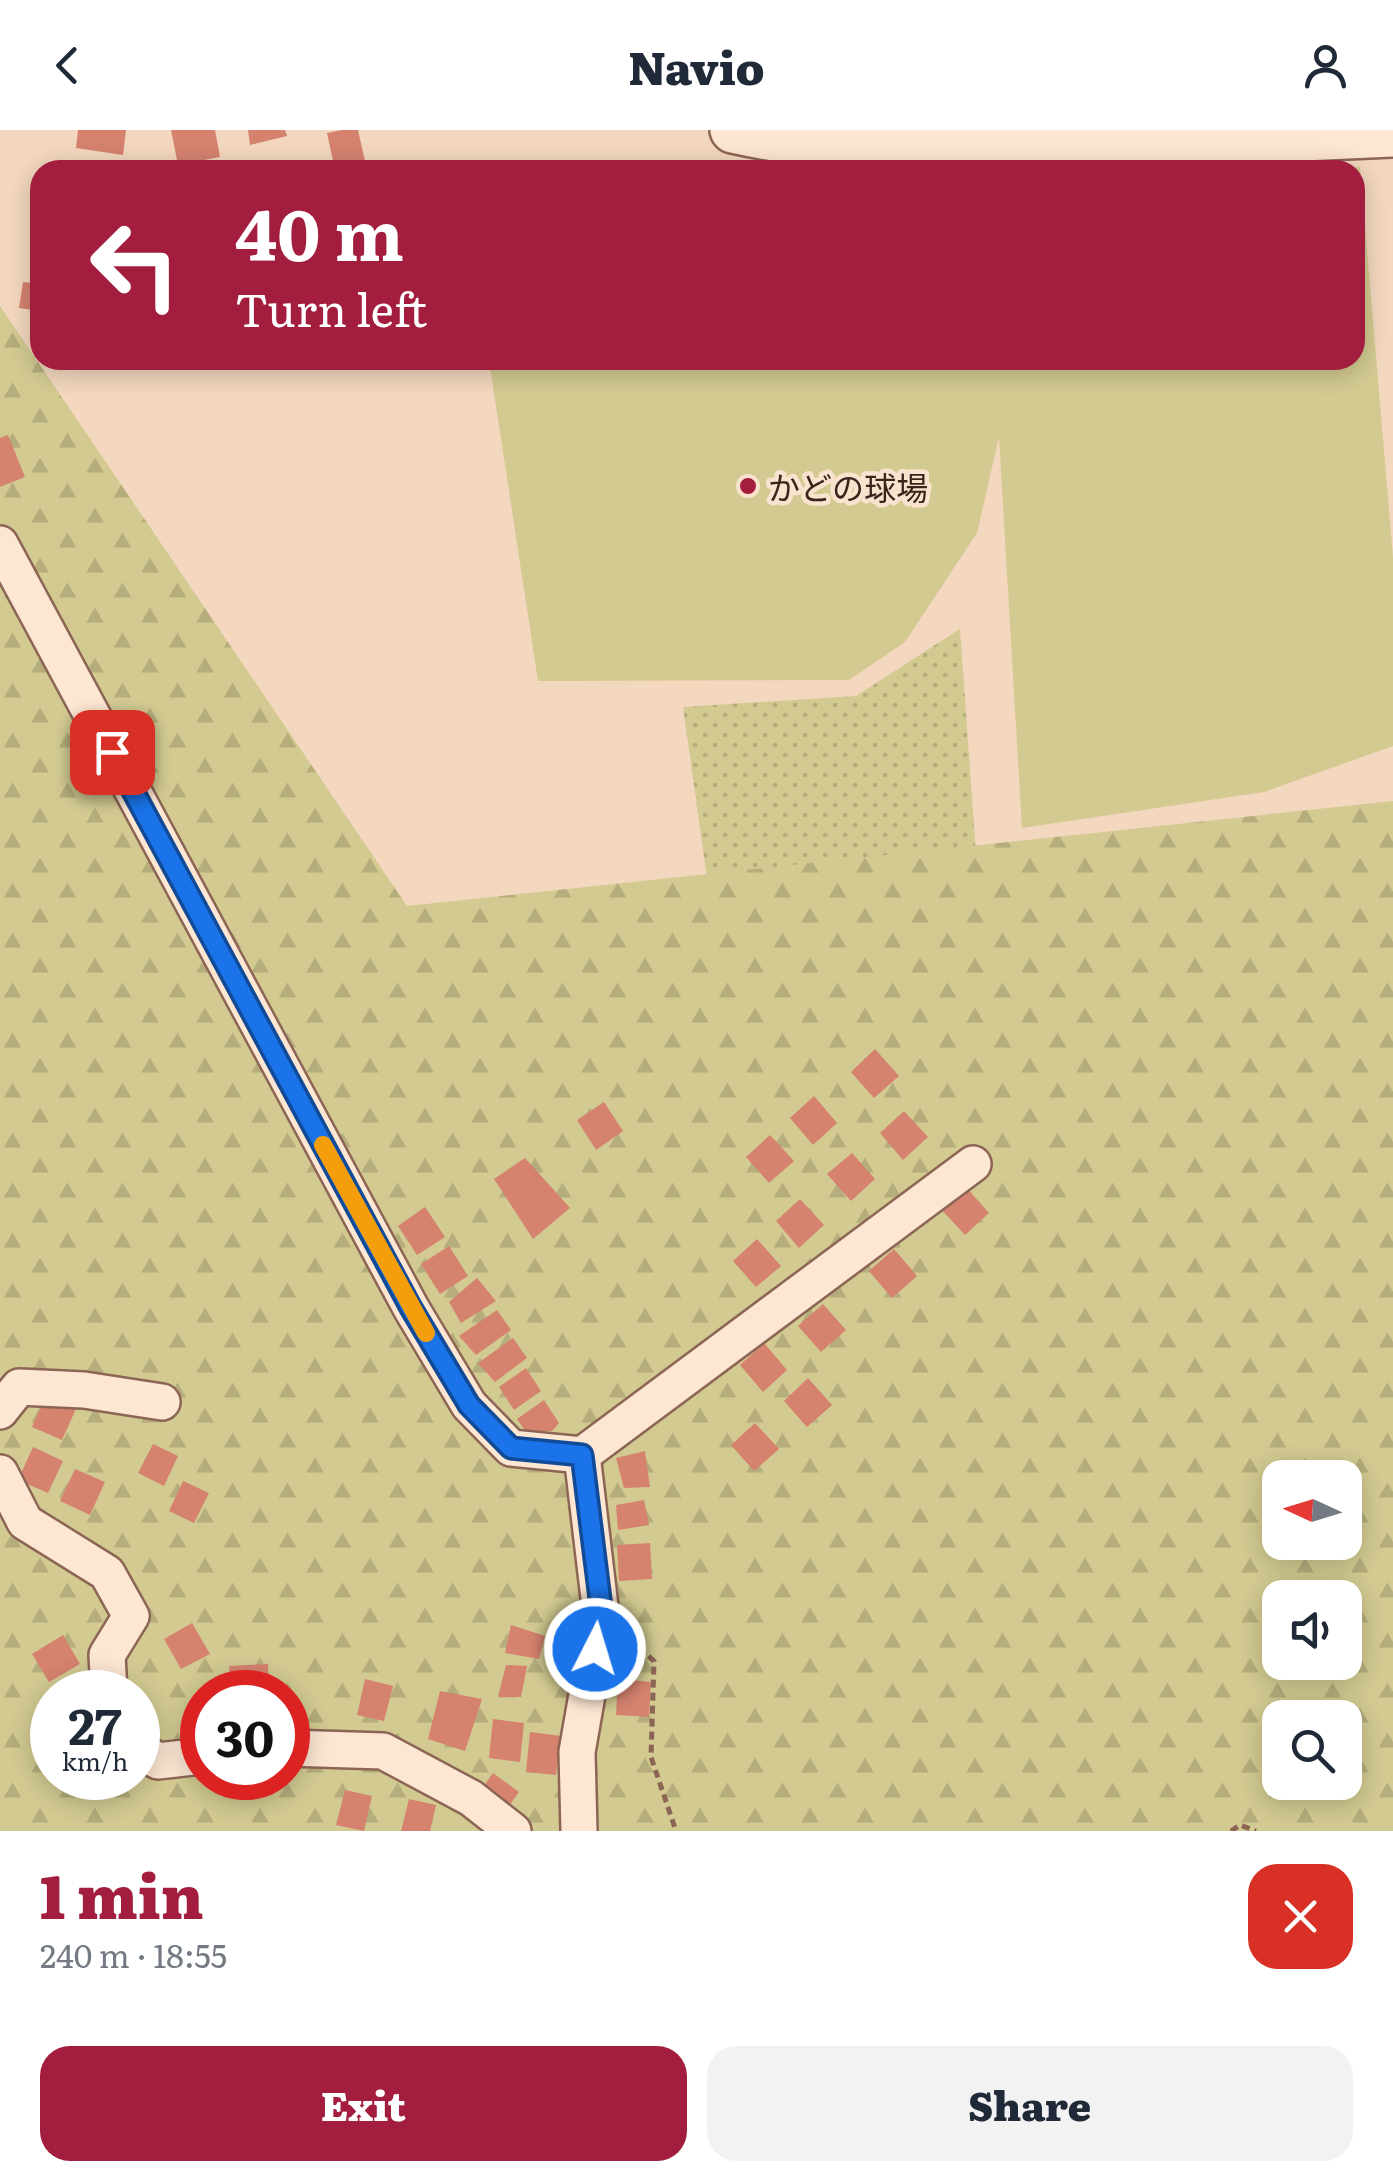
<!DOCTYPE html>
<meta charset="utf-8">
<style>
body{margin:0;font-family:Literata,"Noto Sans JP",serif;background:#f2f2f3;color:#1f2937;height:100vh;display:flex;flex-direction:column;font-size:38px;white-space:nowrap}
*{box-sizing:border-box;margin:0}
p{font-size:32px;color:#747a83}
.icon{flex:none;width:55px;height:55px;fill:none;stroke:currentColor;stroke-width:2;stroke-linecap:round;stroke-linejoin:round}
.map{position:relative;height:1701px;overflow:hidden}
.side{display:flex;flex-direction:column;background:#fff;flex:1}
.side>*{flex:none}
.top-card{position:absolute;left:30px;top:30px;width:1335px;height:210px;border-radius:30px;box-shadow:0 5px 25px #0003;background:#a31e3e;color:#fff;overflow:hidden}
.needle{width:65px;rotate:274deg}
.fabs{position:absolute;left:1262px;top:1330px;display:grid;gap:20px}
.fabs a{display:grid;place-items:center;width:100px;height:100px;border-radius:20px;background:#fff;box-shadow:0 5px 25px #0003;font-size:50px}
.speed{position:absolute;left:30px;top:1540px;display:flex;gap:20px;font-size:50px;font-weight:700;text-align:center}
.speed>*{display:grid;place-content:center;width:130px;height:130px;border-radius:50%;background:#fff;box-shadow:0 5px 25px #0003;line-height:1}
.speed small{font-size:25px;font-weight:400}
.speed .limit{border:15px solid #d22;background:#fff;color:#111}
.pin{position:absolute;display:grid;place-items:center;width:85px;height:85px;color:#fff;margin:-42px;border-radius:20px;box-shadow:0 5px 15px #0006}
.me{position:absolute;width:110px;margin:-55px;rotate:5deg;stroke-linejoin:round;filter:drop-shadow(0 0 8px #0008)}
.turn{display:flex;align-items:center;gap:35px;height:210px;padding:0 40px;font-size:45px}
.turn .icon{width:130px;height:130px;stroke-width:2.5}
.turn b{display:block;font-size:70px;line-height:85px}
.round{display:grid;place-items:center;flex:none;width:105px;height:105px;border-radius:30px;background:#f2f2f3}
.overview{display:flex;align-items:center;justify-content:space-between;height:170px;padding:0 40px}
h1{font-size:60px;font-weight:800;line-height:75px;color:#a31e3e}
.primary-button{display:flex;gap:20px;margin-top:auto;padding:20px 40px}
.primary-button a{flex:1;height:115px;border-radius:30px;background:#a31e3e;color:#fff;font-size:40px;font-weight:800;line-height:115px;text-align:center}
.primary-button a+a{background:#f2f2f3;color:#1f2937}
header{display:flex;justify-content:space-between;align-items:center;height:130px;padding:0 40px;background:#fff;font-size:45px;font-weight:800}
.map>svg:first-child{display:block}
.green{fill:url(#green-dots)}
.forest{fill:url(#forest-firs);fill-rule:evenodd}
.pitch{fill:#d2ca91}
.building{fill:#d5826f}
.lines{fill:none;stroke-linecap:round;stroke-linejoin:round}
.minor-casing{stroke:#8d6554;stroke-width:40}
.tertiary-casing{stroke:#8d6554;stroke-width:50}
.path{stroke:#8d6554;stroke-width:5;stroke-dasharray:8 5;stroke-linecap:butt}
.minor{stroke:#fde6d2;stroke-width:35}
.tertiary{stroke:#fde6d2;stroke-width:45}
.route-casing{stroke:#114b97;stroke-width:25}
.route{stroke:#1a73e8;stroke-width:18}
.slow{stroke:#f59e0b;stroke-width:18}
.poi-dot{fill:#a31e3e;stroke:#f9e3ce;stroke-width:4}
.labels{text-anchor:middle;dominant-baseline:central;stroke-width:9;stroke-linejoin:round;paint-order:stroke}
.poi-label{font-size:32px;fill:#3b231b;stroke:#f9e3ce;text-anchor:start}
</style>
<header><svg class="icon" aria-label="back" viewBox="0 0 24 24"><path d="M15 5l-7 7 7 7"/></svg>Navio<svg class="icon" aria-label="person" viewBox="0 0 24 24"><circle cx="12" cy="8" r="4"/><path d="M4 21q1-7 8-7t8 7"/></svg></header>
<div class="map">
<svg width="1393" height="1701" viewBox="0 0 1393 1701">
<defs>
<pattern id="green-dots" width="8" height="8" patternUnits="userSpaceOnUse" patternTransform="scale(2.5)"><rect width="8" height="8" fill="#d2ca91"/><path d="M2 2h.1M6 6h.1" fill="none" stroke="#b5ad7c" stroke-width="1.8" stroke-linecap="round"/></pattern>
<pattern id="forest-firs" width="22" height="20" patternUnits="userSpaceOnUse" patternTransform="scale(2.5)"><rect width="22" height="20" fill="#d2ca91"/><path d="M5 1l3.5 6h-7zM16 11l3.5 6h-7z" fill="#b5ad7c"/></pattern>
</defs>
<rect width="100%" height="100%" fill="#f3d7be"/>
<path class="green" d="M 960,499 L 976,724 L 708,755 L 683,577 L 856,566 Z"/>
<path class="forest" d="M 0,176 L 407,776 L 1393,671 L 1393,1701 L 0,1701 ZM 1280,1348 L 1345,1348 L 1345,1412 L 1280,1412 ZM 1280,1468 L 1345,1468 L 1345,1532 L 1280,1532 ZM 52,1562 L 138,1562 L 138,1648 L 52,1648 ZM 202,1562 L 288,1562 L 288,1648 L 202,1648 ZM 1280,1588 L 1345,1588 L 1345,1652 L 1280,1652 Z"/>
<path class="pitch" d="M 985,34 L 1360,37 L 1393,427 L 1393,616 L 1264,662 L 1022,698 L 999,307 L 977,403 L 905,512 L 849,550 L 538,551 L 489,230 L 1355,230 L 1355,40 L 985,40 Z"/>
<g class="building">
<path d="M 78,0 L 126,0 L 123,25 L 76,18 Z"/>
<path d="M 171,0 L 215,0 L 220,27 L 178,35 Z"/>
<path d="M 248,0 L 285,0 L 287,6 L 250,15 Z"/>
<path d="M 342,0 L 358,0 L 367,40 L 335,40 L 327,3 Z"/>
<path d="M 23,152 L 40,154 L 40,181 L 19,178 Z"/>
<path d="M 8,305 L 25,347 L 0,357 L 0,308 Z"/>
<path d="M 875,919 L 899,946 L 874,968 L 851,942 Z"/>
<path d="M 814,966 L 837,993 L 813,1015 L 790,988 Z"/>
<path d="M 604,972 L 623,1001 L 596,1020 L 577,990 Z"/>
<path d="M 904,981 L 928,1007 L 903,1030 L 880,1003 Z"/>
<path d="M 770,1005 L 794,1031 L 769,1053 L 746,1027 Z"/>
<path d="M 852,1023 L 875,1049 L 851,1071 L 827,1044 Z"/>
<path d="M 525,1028 L 570,1078 L 533,1109 L 494,1049 Z"/>
<path d="M 966,1057 L 989,1083 L 965,1105 L 941,1079 Z"/>
<path d="M 800,1069 L 824,1095 L 799,1118 L 776,1091 Z"/>
<path d="M 425,1077 L 445,1107 L 417,1125 L 398,1096 Z"/>
<path d="M 757,1109 L 781,1136 L 756,1157 L 733,1131 Z"/>
<path d="M 449,1116 L 468,1146 L 440,1164 L 421,1134 Z"/>
<path d="M 894,1119 L 917,1146 L 892,1168 L 869,1141 Z"/>
<path d="M 477,1148 L 496,1171 L 461,1193 L 449,1172 Z"/>
<path d="M 823,1174 L 846,1200 L 821,1222 L 798,1196 Z"/>
<path d="M 497,1180 L 511,1200 L 476,1225 L 459,1206 Z"/>
<path d="M 513,1208 L 527,1228 L 495,1252 L 478,1233 Z"/>
<path d="M 764,1213 L 787,1240 L 763,1262 L 740,1235 Z"/>
<path d="M 526,1238 L 541,1261 L 514,1280 L 499,1257 Z"/>
<path d="M 808,1248 L 832,1275 L 807,1297 L 784,1271 Z"/>
<path d="M 46,1265 L 76,1279 L 62,1310 L 32,1297 Z"/>
<path d="M 544,1270 L 559,1293 L 552,1301 L 526,1302 L 517,1289 Z"/>
<path d="M 755,1293 L 779,1319 L 754,1341 L 731,1315 Z"/>
<path d="M 153,1314 L 178,1326 L 164,1356 L 138,1343 Z"/>
<path d="M 33,1317 L 63,1331 L 48,1363 L 18,1350 Z"/>
<path d="M 645,1321 L 650,1357 L 624,1358 L 616,1328 Z"/>
<path d="M 75,1339 L 105,1352 L 90,1385 L 60,1371 Z"/>
<path d="M 183,1351 L 209,1363 L 194,1393 L 169,1381 Z"/>
<path d="M 644,1370 L 649,1395 L 618,1400 L 616,1375 Z"/>
<path d="M 650,1413 L 652,1449 L 619,1451 L 617,1415 Z"/>
<path d="M 192,1493 L 210,1524 L 181,1539 L 164,1509 Z"/>
<path d="M 511,1495 L 545,1506 L 539,1529 L 505,1523 Z"/>
<path d="M 63,1505 L 80,1534 L 49,1552 L 32,1524 Z"/>
<path d="M 268,1534 L 269,1562 L 230,1562 L 229,1536 Z"/>
<path d="M 506,1535 L 527,1536 L 521,1567 L 498,1567 Z"/>
<path d="M 365,1549 L 393,1556 L 384,1591 L 357,1585 Z"/>
<path d="M 618,1549 L 651,1552 L 649,1587 L 616,1585 Z"/>
<path d="M 440,1561 L 482,1569 L 465,1621 L 428,1609 Z"/>
<path d="M 493,1589 L 524,1593 L 520,1632 L 489,1628 Z"/>
<path d="M 52,1595 L 52,1629 L 37,1605 Z"/>
<path d="M 530,1602 L 561,1606 L 556,1645 L 526,1642 Z"/>
<path d="M 493,1643 L 519,1662 L 509,1676 L 483,1657 Z"/>
<path d="M 345,1660 L 372,1666 L 364,1701 L 336,1695 Z"/>
<path d="M 409,1669 L 436,1675 L 430,1701 L 401,1701 Z"/>
</g>
<g class="lines">
<defs>
<g id="minor">
<path d="M 0,414 L 411,1178 L 469,1275 L 511,1318 L 582,1325 L 601,1485 L 577,1622 L 579,1701"/>
<path d="M 0,1281 L 19,1257 L 84,1260 L 162,1272"/>
<path d="M 582,1325 L 973,1034"/>
<path d="M 0,1343 L 25,1392 L 107,1443 L 131,1486 L 107,1525 L 109,1562"/>
<path d="M 288,1618 L 383,1621 L 471,1668 L 513,1701"/>
<path d="M 138,1619 L 158,1631 L 202,1626"/>
</g>
<path id="tertiary" d="M 733,0 C 862,29 996,23 1127,16 C 1216,12 1304,8 1393,4"/>
</defs>
<use href="#minor" class="minor-casing"/>
<use href="#tertiary" class="tertiary-casing"/>
<g class="path">
<path d="M 629,1509 L 654,1531 L 651,1627 L 676,1701"/>
<path d="M 1231,1701 L 1240,1695 L 1256,1701"/>
</g>
<use href="#minor" class="minor"/>
<use href="#tertiary" class="tertiary"/>
</g>
<g class="lines">
<defs>
<path id="route" d="M 112,622 L 411,1178 L 469,1275 L 511,1318 L 582,1325 L 602,1485 L 595,1519"/>
</defs>
<use href="#route" class="route-casing"/>
<use href="#route" class="route"/>
<path class="slow" d="M 323,1015 L 426,1203"/>
</g>
<circle class="poi-dot" cx="748" cy="356" r="10"/>
<g class="labels">
<g class="poi-label">
<text x="768" y="356">かどの球場</text>
</g>
</g>
</svg>
<div class="fabs">
<a><svg class="needle" viewBox="-14 -14 28 28"><path d="M0-13l5 13h-10z" fill="#e53935"/><path d="M0 13l5-13h-10z" fill="#747a83"/></svg></a>
<a><svg class="icon" aria-label="sound" viewBox="0 0 24 24"><path d="M4 9h4l5-4v14l-5-4H4zM17 9q2 3 0 6"/></svg></a>
<a><svg class="icon" aria-label="search" viewBox="0 0 24 24"><circle cx="10" cy="10" r="6"/><path d="M15 15l6 6"/></svg></a>
</div>
<div class="speed"><div>27<small>km/h</small></div><div class="limit">30</div></div>
<div class="pin" style="left:112px;top:622px;background:#d93025"><svg class="icon" aria-label="arrive" viewBox="0 0 24 24"><path d="M6 21V4h12l-3 4 3 4H6"/></svg></div>
<svg class="me" style="left:595px;top:1519px" viewBox="-20 -20 40 40"><circle r="17" fill="#1a73e8" stroke="#fff" stroke-width="3"/><path d="M0-11L8 9 0 5-8 9z" fill="#fff"/></svg>
<div class="top-card">
<div class="turn"><svg class="icon" aria-label="left" viewBox="0 0 24 24"><path d="M17 20v-9H6M10 6l-5 5 5 5"/></svg><div><b>40 m</b>Turn left</div></div>
</div>
</div>
<section class="side">
<div class="overview"><div><h1>1 min</h1><p>240 m · 18:55</p></div><a class="round" style="background:#d93025;color:#fff"><svg class="icon" aria-label="close" viewBox="0 0 24 24"><path d="M6 6l12 12M18 6L6 18"/></svg></a></div>
<div class="primary-button"><a>Exit</a><a>Share</a></div>
</section>
